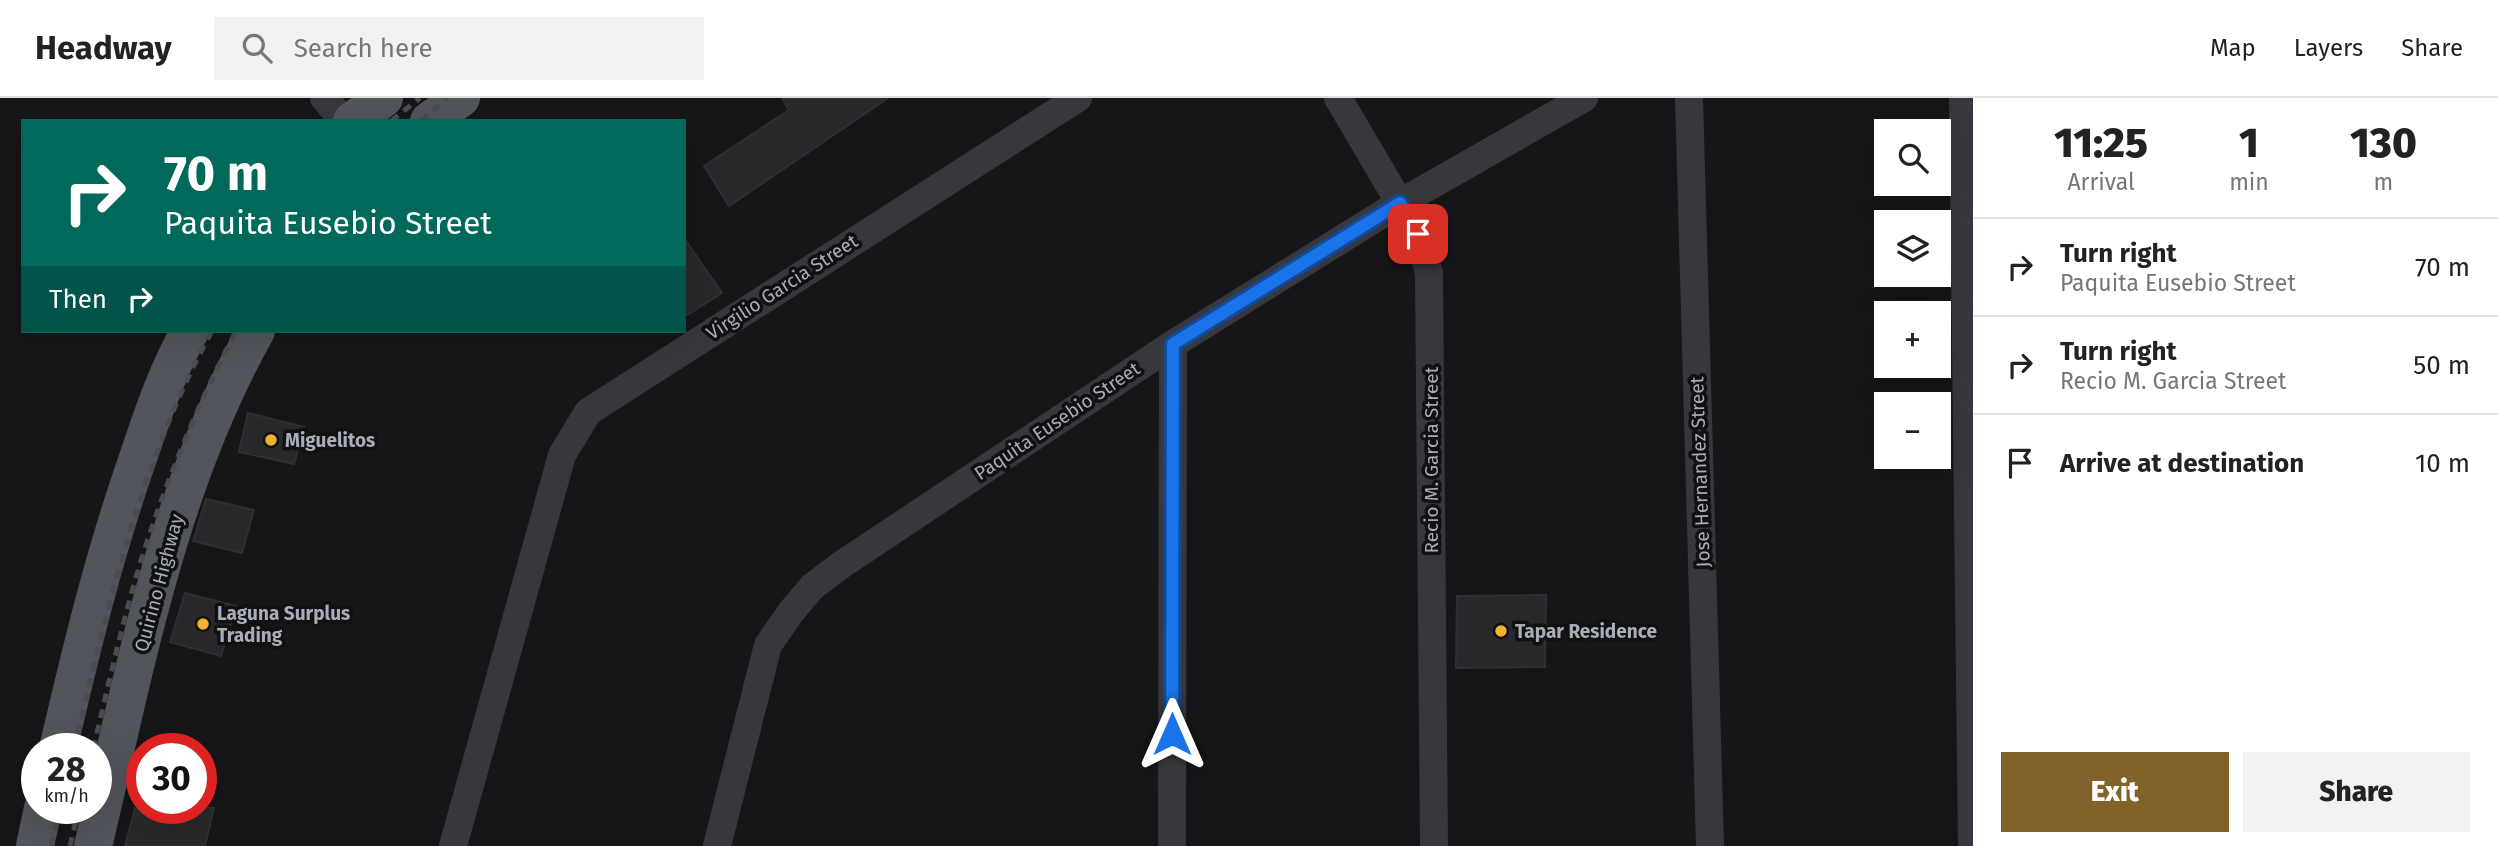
<!DOCTYPE html>
<meta charset="utf-8">
<style>
body{margin:0;font-family:"Fira Sans",sans-serif;background:#f2f2f2;color:#222;height:100vh;display:flex;flex-direction:column;font-size:26px;white-space:nowrap}
*{box-sizing:border-box;margin:0}
p{font-size:23px;color:#767676}
.icon{flex:none;width:38px;height:38px;fill:none;stroke:currentColor;stroke-width:2;stroke-linecap:round;stroke-linejoin:round}
.map{position:relative;flex:1;overflow:hidden}
.drawer{display:flex;flex-direction:column;background:#fff;width:525px}
.drawer>*{flex:none}
.top-card{position:absolute;left:21px;top:21px;width:665px;height:214px;border-radius:0px;box-shadow:0 7px 28px #0002;background:#00695c;color:#fff;overflow:hidden}
.tools{position:absolute;left:1874px;top:21px;display:grid;gap:14px}
.tools a{display:grid;place-items:center;width:77px;height:77px;border-radius:0px;background:#fff;box-shadow:0 7px 28px #0002;font-size:35px}
.speed{position:absolute;left:21px;top:635px;display:flex;gap:14px;font-size:35px;font-weight:700;text-align:center}
.speed>*{display:grid;place-content:center;width:91px;height:91px;border-radius:50%;background:#fff;box-shadow:0 7px 28px #0002;line-height:1}
.speed small{font-size:18px;font-weight:400}
.speed .limit{border:10px solid #d22;background:#fff;color:#111}
.pin{position:absolute;display:grid;place-items:center;width:60px;height:60px;color:#fff;margin:-30px;border-radius:14px;box-shadow:0 4px 10px #0006}
.me{position:absolute;width:77px;margin:-38px;rotate:0deg;stroke-linejoin:round;filter:drop-shadow(0 0 5px #0008)}
.turn{display:flex;align-items:center;gap:24px;height:147px;padding:0 28px;font-size:32px}
.turn .icon{width:91px;height:91px;stroke-width:2.5}
.turn b{display:block;font-size:49px;line-height:60px}
.then{display:flex;align-items:center;height:66px;padding:0 28px;background:#0003;gap:14px;font-size:26px}
.eta{display:flex;justify-content:space-evenly;align-items:center;height:119px;text-align:center}
.eta b{font-size:42px;font-weight:800;line-height:49px}
.action{display:flex;gap:14px;margin-top:auto;padding:14px 28px}
.action a{flex:1;height:80px;border-radius:0px;background:#80622a;color:#fff;font-size:28px;font-weight:800;line-height:80px;text-align:center}
.action a+a{background:#f2f2f2;color:#222}
ul{padding:0;list-style:none}
li{display:flex;align-items:center;gap:21px;height:98px;padding:0 28px;border-top:2px solid #e0e0e0}
li div{flex:1}
li b{display:block;font-size:26px}
li em{font-style:normal}
header{display:flex;align-items:center;gap:42px;box-sizing:border-box;height:98px;padding:0 35px;background:#fff;border-bottom:2px solid #e0e0e0}
header strong{font-size:33px}
nav{display:flex;gap:38px;margin-inline-start:auto;font-size:24px}
.search{width:490px;height:63px;background:#f2f2f2;display:flex;align-items:center;gap:18px;box-sizing:border-box;padding:0 24px;border-radius:0px;color:#767676;font-size:26px}
main{display:flex;flex:1;min-height:0}
.map>svg:first-child{display:block}
.building{fill:#29292c;stroke:#303034;stroke-width:2}
.lines{fill:none;stroke-linecap:round;stroke-linejoin:round}
.minor{stroke:#37383d;stroke-width:28}
.primary{stroke:#53555c;stroke-width:38}
.rail{stroke:#4a4c52;stroke-width:5;stroke-dasharray:9 7;stroke-linecap:butt}
.route-casing{stroke:#114b97;stroke-width:18}
.route{stroke:#1a73e8;stroke-width:12}
.poi-dot{fill:#f2b134;stroke:#111113;stroke-width:2.5}
.labels{text-anchor:middle;dominant-baseline:central;stroke-width:7;stroke-linejoin:round;paint-order:stroke}
.street-label{font-size:19px;fill:#a8adb8;stroke:#111113}
.poi-label{font-size:19px;font-weight:bold;fill:#a8adb8;stroke:#111113;text-anchor:start}
</style>
<header>
<strong>Headway</strong>
<div class="search"><svg class="icon" aria-label="search" viewBox="0 0 24 24"><circle cx="10" cy="10" r="6"/><path d="M15 15l6 6"/></svg>Search here</div>
<nav><a>Map</a><a>Layers</a><a>Share</a></nav>
</header>
<main>
<div class="map">
<svg width="1973" height="748" viewBox="0 0 1973 748">
<rect width="100%" height="100%" fill="#161618"/>
<g class="building">
<path d="M 782,0 L 888,0 L 729,108 L 704,68 L 789,12 Z"/>
<path d="M 684,140 L 722,195 L 684,219 Z"/>
<path d="M 248,315 L 304,329 L 294,366 L 239,354 Z"/>
<path d="M 206,401 L 254,412 L 242,455 L 193,443 Z"/>
<path d="M 185,495 L 236,508 L 221,558 L 170,544 Z"/>
<path d="M 1546,497 L 1545,569 L 1456,570 L 1457,498 Z"/>
<path d="M 135,710 L 214,710 L 205,748 L 125,748 Z"/>
</g>
<g class="lines">
<g class="minor">
<path d="M 324,0 L 344,23"/>
<path d="M 1338,0 L 1418,136 L 1429,175 L 1434,748"/>
<path d="M 1689,0 L 1710,748"/>
<path d="M 1963,0 L 1972,748"/>
<path d="M 453,748 L 562,357 L 588,314 L 1078,0"/>
<path d="M 717,748 L 768,547 L 791,514 L 812,489 L 841,467 L 1173,246 L 1400,105 L 1584,0"/>
<path d="M 1172,748 L 1173,246"/>
</g>
<g class="primary">
<path d="M 352,23 L 384,0"/>
<path d="M 429,23 L 461,0"/>
<path d="M 58,651 C 81,552 105,453 139,357 C 153,315 168,271 190,233"/>
<path d="M 35,748 L 43,710"/>
<path d="M 93,748 C 135,573 167,391 256,233"/>
</g>
<g class="rail">
<path d="M 391,23 L 420,0"/>
<path d="M 421,23 L 448,0"/>
<path d="M 74,651 C 108,509 141,361 212,233"/>
<path d="M 93,651 C 111,577 127,501 152,429 C 175,362 203,296 236,233"/>
<path d="M 51,748 L 60,710"/>
<path d="M 70,748 L 79,710"/>
</g>
</g>
<g class="lines">
<defs>
<path id="route" d="M 1172,636 L 1173,246 L 1400,105 L 1418,136"/>
</defs>
<use href="#route" class="route-casing"/>
<use href="#route" class="route"/>
</g>
<g class="poi-dot">
<circle cx="271" cy="342" r="7"/>
<circle cx="203" cy="526" r="7"/>
<circle cx="1501" cy="533" r="7"/>
</g>
<g class="labels">
<g class="street-label">
<text transform="translate(782 189) rotate(-33)">Virgilio Garcia Street</text>
<text transform="translate(1057 323) rotate(-34)">Paquita Eusebio Street</text>
<text transform="translate(1431 362) rotate(-90)">Recio M. Garcia Street</text>
<text transform="translate(1700 374) rotate(-92)">Jose Hernandez Street</text>
<text transform="translate(159 485) rotate(-75)">Quirino Highway</text>
</g>
<g class="poi-label">
<text x="285" y="342">Miguelitos</text>
<text x="217" y="515">Laguna Surplus<tspan x="217" dy="22">Trading</tspan></text>
<text x="1515" y="533">Tapar Residence</text>
</g>
</g>
</svg>
<div class="tools">
<a><svg class="icon" aria-label="search" viewBox="0 0 24 24"><circle cx="10" cy="10" r="6"/><path d="M15 15l6 6"/></svg></a>
<a><svg class="icon" aria-label="layers" viewBox="0 0 24 24"><path d="M12 4l9 5-9 5-9-5zM3 14l9 5 9-5"/></svg></a>
<a>+</a>
<a>−</a>
</div>
<div class="speed"><div>28<small>km/h</small></div><div class="limit">30</div></div>
<div class="pin" style="left:1418px;top:136px;background:#d93025"><svg class="icon" aria-label="arrive" viewBox="0 0 24 24"><path d="M6 21V4h12l-3 4 3 4H6"/></svg></div>
<svg class="me" style="left:1172px;top:636px" viewBox="-20 -20 40 40"><path d="M0-17L14 15 0 8-14 15z" fill="#1a73e8" stroke="#fff" stroke-width="4"/></svg>
<div class="top-card">
<div class="turn"><svg class="icon" aria-label="right" viewBox="0 0 24 24"><path d="M7 20v-9h11M14 6l5 5-5 5"/></svg><div><b>70 m</b>Paquita Eusebio Street</div></div>
<div class="then">Then<svg class="icon" aria-label="right" viewBox="0 0 24 24"><path d="M7 20v-9h11M14 6l5 5-5 5"/></svg></div>
</div>
</div>
<section class="drawer">
<div class="eta">
<div><b>11:25</b><p>Arrival</p></div>
<div><b>1</b><p>min</p></div>
<div><b>130</b><p>m</p></div>
</div>
<ul>
<li><svg class="icon" aria-label="right" viewBox="0 0 24 24"><path d="M7 20v-9h11M14 6l5 5-5 5"/></svg><div><b>Turn right</b><p>Paquita Eusebio Street</p></div><em>70 m</em></li>
<li><svg class="icon" aria-label="right" viewBox="0 0 24 24"><path d="M7 20v-9h11M14 6l5 5-5 5"/></svg><div><b>Turn right</b><p>Recio M. Garcia Street</p></div><em>50 m</em></li>
<li><svg class="icon" aria-label="arrive" viewBox="0 0 24 24"><path d="M6 21V4h12l-3 4 3 4H6"/></svg><div><b>Arrive at destination</b></div><em>10 m</em></li>
</ul>
<div class="action"><a>Exit</a><a>Share</a></div>
</section>
</main>
